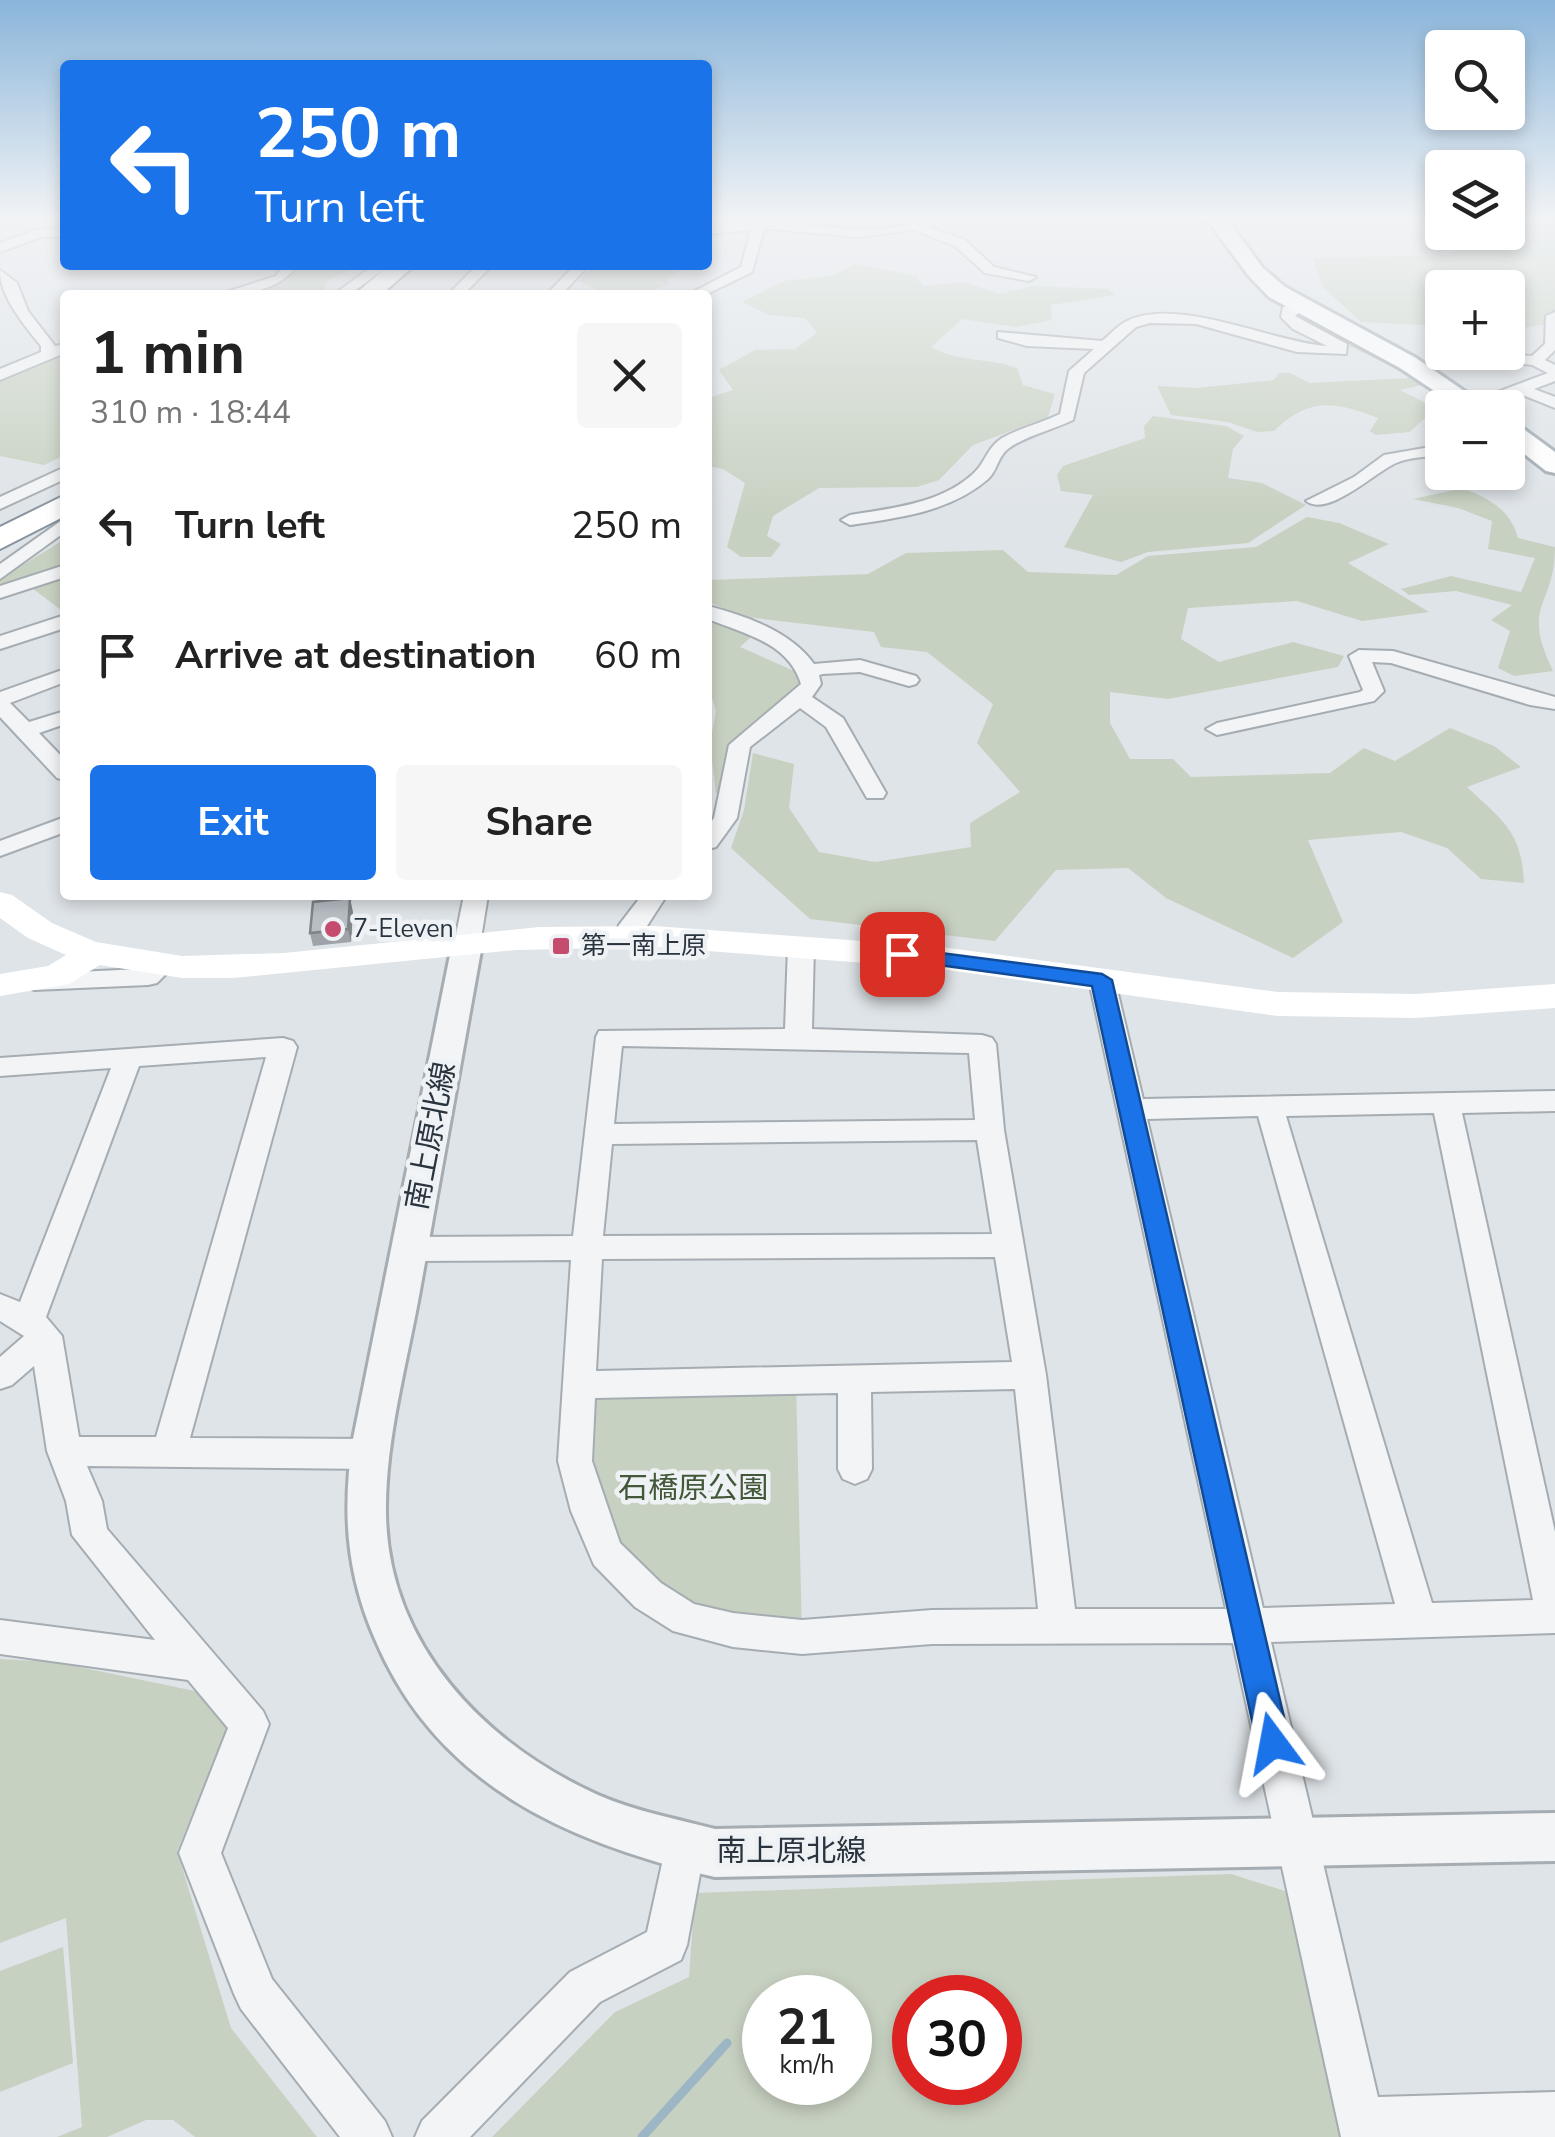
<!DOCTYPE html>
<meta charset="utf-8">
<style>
body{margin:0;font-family:"Nunito Sans","Noto Sans JP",sans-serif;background:#f6f6f6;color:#222;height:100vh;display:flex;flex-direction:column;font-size:38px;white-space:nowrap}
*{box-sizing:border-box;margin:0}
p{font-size:32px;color:#767676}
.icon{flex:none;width:55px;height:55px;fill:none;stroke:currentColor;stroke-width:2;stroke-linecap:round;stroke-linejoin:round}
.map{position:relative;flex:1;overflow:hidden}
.panel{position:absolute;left:60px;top:290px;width:652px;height:610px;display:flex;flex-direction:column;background:#fff;border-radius:10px;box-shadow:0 5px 15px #0003}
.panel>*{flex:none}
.banner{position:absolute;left:60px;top:60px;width:652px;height:210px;border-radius:10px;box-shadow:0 5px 15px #0003;background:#1a73e8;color:#fff;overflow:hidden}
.tools{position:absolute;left:1425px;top:30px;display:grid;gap:20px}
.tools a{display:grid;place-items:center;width:100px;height:100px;border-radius:10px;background:#fff;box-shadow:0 5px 15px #0003;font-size:50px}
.speed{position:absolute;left:742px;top:1975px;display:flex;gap:20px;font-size:50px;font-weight:700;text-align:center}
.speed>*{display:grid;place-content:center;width:130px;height:130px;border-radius:50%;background:#fff;box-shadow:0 5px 15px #0003;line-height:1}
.speed small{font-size:25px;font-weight:400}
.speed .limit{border:15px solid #d22;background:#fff;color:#111}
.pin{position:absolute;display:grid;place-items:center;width:85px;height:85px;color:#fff;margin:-42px;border-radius:20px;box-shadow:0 5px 15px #0006}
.me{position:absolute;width:110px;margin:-55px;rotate:347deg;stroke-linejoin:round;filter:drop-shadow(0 0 8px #0008)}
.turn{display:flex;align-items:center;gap:35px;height:210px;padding:0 30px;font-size:45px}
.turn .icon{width:130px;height:130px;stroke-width:2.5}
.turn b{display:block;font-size:70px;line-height:85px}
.round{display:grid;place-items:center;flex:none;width:105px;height:105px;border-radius:10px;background:#f6f6f6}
.summary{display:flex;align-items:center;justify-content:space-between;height:170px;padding:0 30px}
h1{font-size:60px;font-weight:700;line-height:75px}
.primary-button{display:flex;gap:20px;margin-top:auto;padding:20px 30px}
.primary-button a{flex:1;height:115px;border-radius:10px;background:#1a73e8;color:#fff;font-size:40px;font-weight:700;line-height:115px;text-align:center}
.primary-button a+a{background:#f6f6f6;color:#222}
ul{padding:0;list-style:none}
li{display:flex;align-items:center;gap:30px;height:130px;padding:0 30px}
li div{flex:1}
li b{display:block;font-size:38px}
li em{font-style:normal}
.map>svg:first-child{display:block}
.green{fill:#c7d1c1;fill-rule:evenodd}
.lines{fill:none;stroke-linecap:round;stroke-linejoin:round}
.stream{stroke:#9db6c5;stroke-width:9}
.minor-casing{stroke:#a5acb2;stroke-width:4}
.tertiary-casing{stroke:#a5acb2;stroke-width:6}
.primary-casing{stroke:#a0aab2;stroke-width:6}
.motorway-casing{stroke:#88939d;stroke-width:4}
.minor{fill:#f2f4f6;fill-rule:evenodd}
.tertiary{fill:#f2f4f6;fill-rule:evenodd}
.secondary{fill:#fff;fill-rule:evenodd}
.primary{fill:#fff;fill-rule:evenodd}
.motorway{fill:#fff;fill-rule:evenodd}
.wall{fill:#9da3a9}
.shaded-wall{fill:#808589}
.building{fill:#b7bec4;stroke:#808589;stroke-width:2.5}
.route{fill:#1a73e8;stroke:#114b97;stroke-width:2.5}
.poi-dot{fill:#c54c6f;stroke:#eff2f5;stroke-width:4}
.labels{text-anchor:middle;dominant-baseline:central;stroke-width:9;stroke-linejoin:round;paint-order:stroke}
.poi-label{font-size:25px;fill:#29343e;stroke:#eff2f5;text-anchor:start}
.near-street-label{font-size:30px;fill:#29343e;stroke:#eff2f5}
.near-park-label{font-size:30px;fill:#425838;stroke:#eff2f5}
</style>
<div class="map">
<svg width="1555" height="2137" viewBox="0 0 1555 2137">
<rect width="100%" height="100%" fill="#dfe4e8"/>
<g class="green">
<path d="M 1508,218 L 1555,218 L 1555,323 L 1508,330 L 1508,288 L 1442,288 L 1442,326 L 1361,322 L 1323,287 L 1313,258 L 1450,255 L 1487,233 L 1508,232 Z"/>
<path d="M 855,264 L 916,276 L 923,286 L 964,282 L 999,294 L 1032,286 L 1108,289 L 1115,295 L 1051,305 L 1052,320 L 1016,327 L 962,319 L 931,347 C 961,363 986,357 1017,368 L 1023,385 L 1055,394 L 1048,417 L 973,445 L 939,480 L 917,487 L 819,488 L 773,516 L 767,536 L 781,544 L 771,557 L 741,557 L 727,547 L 745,483 L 723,469 L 708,466 L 708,398 L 733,390 L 719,370 L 755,350 L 795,349 L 817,333 L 805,318 L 769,315 L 742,302 L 784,281 L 834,275 Z"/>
<path d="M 293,265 L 359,265 L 326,282 L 325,294 L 320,295 L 247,295 L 289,279 Z"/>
<path d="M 594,265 L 658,265 L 677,272 L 667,278 L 670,284 C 634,297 613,302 579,281 Z"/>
<path d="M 1307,317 L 1375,352 L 1427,384 L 1400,390 L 1435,408 L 1410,432 L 1376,435 L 1370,431 L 1378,418 C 1336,402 1310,396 1274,431 L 1257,432 L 1228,422 L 1171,415 L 1157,386 L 1196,388 L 1274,380 L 1279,373 L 1290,373 L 1310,383 L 1409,378 C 1376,353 1332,345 1302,318 Z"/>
<path d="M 65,355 L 65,455 L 44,465 L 0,456 L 0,379 Z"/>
<path d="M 1153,416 L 1226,426 L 1244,436 L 1233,449 L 1228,478 L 1262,483 L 1306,505 L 1248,543 L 1148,552 L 1121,562 L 1064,547 L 1093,495 L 1061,491 L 1057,475 L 1063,466 L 1145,438 L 1144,426 Z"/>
<path d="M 1463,488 C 1489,499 1510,509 1518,538 L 1555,547 C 1555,608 1520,603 1553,671 L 1514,676 L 1498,668 L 1510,631 L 1491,620 L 1512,605 L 1456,591 L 1409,595 L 1401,589 L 1451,576 L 1521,592 L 1535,558 L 1488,549 L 1492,521 L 1458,508 L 1413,499 Z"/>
<path d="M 1307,517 L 1339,523 L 1389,544 L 1348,563 L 1429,612 L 1362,621 L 1297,601 L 1188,608 L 1181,639 L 1219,662 L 1293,642 L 1344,656 L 1338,667 L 1168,699 L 1110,692 L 1110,723 L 1130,759 L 1173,759 L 1191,777 L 1330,773 L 1364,748 L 1395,761 L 1450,728 L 1494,746 L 1521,767 L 1467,787 C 1502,820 1522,831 1524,883 L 1481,879 L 1447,848 L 1401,832 L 1308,840 L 1343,922 L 1293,958 L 1166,898 L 1128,868 L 1056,870 L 995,941 L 810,919 L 731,848 L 744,810 L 753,753 L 794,764 L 789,808 L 819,852 L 875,862 L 971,847 L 970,823 L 1020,792 L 977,743 L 993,704 L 927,652 L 881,647 L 874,632 L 746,617 L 708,602 L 708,580 L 868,574 L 906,553 L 1003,550 L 1028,572 L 1116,575 L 1148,556 L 1256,547 Z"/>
<path d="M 65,539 L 65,613 L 24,582 L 0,589 L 0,579 Z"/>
<path d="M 708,618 L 751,637 L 740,647 L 801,674 L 798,689 L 746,731 L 723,793 L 716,793 L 710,744 L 716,711 L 708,685 Z"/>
<path d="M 796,1380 L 802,1637 L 722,1621 L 607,1554 L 579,1385 Z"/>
<path d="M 0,1659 L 55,1662 L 195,1691 L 227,1728 L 177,1851 L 231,2028 L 317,2137 L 195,2137 L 173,2120 L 146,2120 L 107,2137 L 57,2137 L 82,2127 L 66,1918 L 0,1943 Z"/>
<path d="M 1231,1874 L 1288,1892 L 1342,2137 L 492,2137 L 615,2012 L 689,1977 L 695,1893 ZM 765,1998 L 850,1998 L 850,2082 L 765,2082 ZM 915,1998 L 1000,1998 L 1000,2082 L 915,2082 Z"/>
<path d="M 63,1947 L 73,2063 L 0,2092 L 0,1971 Z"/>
</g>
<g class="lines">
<path class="stream" d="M 642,2137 L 727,2043"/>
<defs>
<g id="minor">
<path d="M 927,218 L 943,218 L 928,227 L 965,240 L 994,267 L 1036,277 L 1029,281 L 985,273 L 955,246 L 914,230 L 856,237 L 770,229 L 764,229 L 752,272 L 705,295 L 687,295 L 741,267 L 751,230 L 708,234 L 708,226 C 728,224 750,220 771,221 C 822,224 877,240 927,218 Z"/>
<path d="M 1182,218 L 1223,218 L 1224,220 L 1218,224 Z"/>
<path d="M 65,228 L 65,236 L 41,237 L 0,252 L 0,243 L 39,229 Z"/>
<path d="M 284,265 L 298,265 C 280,290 247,295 217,295 L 276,276 Z"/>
<path d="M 374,265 L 390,265 L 349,295 L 333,295 Z"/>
<path d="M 477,265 L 492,265 L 463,295 L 448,295 Z"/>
<path d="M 575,265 L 589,265 L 561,295 L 546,295 Z"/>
<path d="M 0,270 L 17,283 L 28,311 L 55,346 L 65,344 L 65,353 L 0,380 L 0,369 L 41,352 L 41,346 C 24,325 0,297 0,270 Z"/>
<path d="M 1301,302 L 1308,306 L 1295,316 L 1347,344 L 1346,354 L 1297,352 L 1196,324 L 1150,323 L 1136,327 L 1084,373 L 1073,420 C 1052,430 1028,435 1009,448 C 997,457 998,470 988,479 C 950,512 898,518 850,525 L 841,520 L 850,515 C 892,508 941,504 974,473 C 985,463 987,448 1002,438 C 1020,428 1041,423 1060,414 L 1069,371 L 1094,349 L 1027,346 L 998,338 L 998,332 L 1102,341 C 1110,335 1118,325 1127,321 C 1177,296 1272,342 1327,346 L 1293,329 L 1281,317 L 1283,307 Z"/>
<path d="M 1555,312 L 1555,350 L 1545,360 L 1555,365 L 1555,381 L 1534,389 L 1555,397 L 1555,408 L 1520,394 L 1485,408 L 1467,408 L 1468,403 L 1548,373 L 1532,365 L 1468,357 L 1467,352 L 1532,356 L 1545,344 L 1546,316 Z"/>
<path d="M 1442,445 L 1442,455 C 1428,457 1409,457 1396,463 C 1375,472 1328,518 1306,501 L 1354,477 L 1384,455 Z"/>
<path d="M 65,467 L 65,479 L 0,509 L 0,497 Z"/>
<path d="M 65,518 L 65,532 L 0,579 L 0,564 Z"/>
<path d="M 65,565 L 65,577 L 0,598 L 0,586 Z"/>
<path d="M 708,606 C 746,616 790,631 814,664 L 860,660 L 916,676 L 919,680 L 916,684 L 909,686 L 860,672 L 823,674 L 819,675 L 821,684 L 812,697 L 843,718 L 886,793 L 883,798 L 867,798 L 826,727 L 800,708 L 750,747 L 737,818 L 716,847 L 708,849 L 708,826 L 714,818 L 729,745 L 801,684 C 788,642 744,634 708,619 Z"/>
<path d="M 65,615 L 65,628 L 0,649 L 0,636 Z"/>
<path d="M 1359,650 L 1393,651 L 1555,697 L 1555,709 L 1530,705 L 1391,663 L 1372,662 L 1384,691 L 1374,701 L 1217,735 L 1206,729 L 1217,723 L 1360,692 L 1363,690 L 1349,656 Z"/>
<path d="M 65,669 L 65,682 L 10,703 L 29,722 L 65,711 L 65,724 L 39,733 L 65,760 L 65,780 L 57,778 L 0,717 L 0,692 Z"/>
<path d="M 65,817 L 65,832 L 0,856 L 0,841 Z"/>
<path d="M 464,895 L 488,895 L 480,945 L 467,953 L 454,945 Z"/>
<path d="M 642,895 L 667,895 L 636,943 L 618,943 L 614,937 L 619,925 Z"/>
<path d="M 801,939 L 814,947 L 812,1029 L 982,1035 L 992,1038 L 996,1044 L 1004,1130 L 1046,1375 L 1075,1609 L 1226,1609 L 1089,981 L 1093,975 L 1111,975 L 1115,981 L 1143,1099 L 1555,1091 L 1555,1111 L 1462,1113 L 1555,1532 L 1555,1633 L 1271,1642 L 1378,2097 L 1555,2092 L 1555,2137 L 1341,2137 L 1233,1643 L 932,1644 L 802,1654 L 733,1647 L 673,1631 L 635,1607 L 594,1565 L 571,1511 L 558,1461 L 571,1260 L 410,1261 L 399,1257 L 395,1249 L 399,1241 L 410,1237 L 573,1236 L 596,1037 L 599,1031 L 785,1029 L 788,947 ZM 622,1046 L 969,1053 L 975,1120 L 614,1124 ZM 1434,1113 L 1533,1600 L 1432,1603 L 1286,1116 ZM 1258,1116 L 1395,1604 L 1263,1608 L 1147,1119 ZM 977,1140 L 992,1234 L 603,1236 L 612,1144 ZM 995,1257 L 1012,1362 L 596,1371 L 602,1259 ZM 1015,1389 L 1038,1609 L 932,1610 L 802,1620 L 733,1613 L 694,1604 L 661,1583 L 620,1543 L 592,1461 L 595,1398 L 838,1393 L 838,1469 L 843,1479 L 855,1484 L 867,1479 L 872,1469 L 871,1392 Z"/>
<path d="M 162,957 L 175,965 L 157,983 L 148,985 L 34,990 L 21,982 L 34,974 L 141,969 Z"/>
<path d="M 283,1038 L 293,1041 L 297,1047 L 190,1438 L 371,1439 L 383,1444 L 388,1454 L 383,1464 L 371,1469 L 87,1466 L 102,1501 L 107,1529 L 263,1711 L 269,1724 L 221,1853 L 272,1979 L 385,2121 L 392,2137 L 340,2137 L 241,2009 L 234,1994 L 179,1853 L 228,1728 L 188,1680 L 0,1654 L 0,1620 L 155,1640 L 72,1535 L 66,1501 L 47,1451 L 34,1366 L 12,1385 L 0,1389 L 0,1357 L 24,1336 L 0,1321 L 0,1294 L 20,1302 L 111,1068 L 0,1076 L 0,1058 ZM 266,1057 L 156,1437 L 79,1437 L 62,1336 L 46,1317 L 139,1066 Z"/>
<path d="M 684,1826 L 699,1832 L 705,1847 L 687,1945 L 681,1960 L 600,2002 L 470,2137 L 415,2137 L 422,2121 L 570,1972 L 647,1932 L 669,1832 Z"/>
</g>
<path id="tertiary" d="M 467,936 L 478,938 L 482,945 C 461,1062 440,1179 419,1296 C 406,1367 385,1442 386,1514 C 388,1645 485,1744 598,1795 C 635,1811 676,1819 715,1829 L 1555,1813 L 1555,1861 L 715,1877 C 569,1843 437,1786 375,1639 C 346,1573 342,1510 353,1439 L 452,945 L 456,938 Z"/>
<g id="primary">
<path d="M 1206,218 L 1226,218 L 1262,267 L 1285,287 L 1416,358 L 1489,408 L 1460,408 L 1400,368 L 1269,297 L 1248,275 Z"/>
<path d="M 1508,421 L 1517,424 L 1555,452 L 1555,473 L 1546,471 L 1508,441 Z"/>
</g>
<g id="motorway">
<path d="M 389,265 L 415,265 L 381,295 L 354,295 Z"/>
<path d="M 65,495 L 65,516 L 0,549 L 0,527 Z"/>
</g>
</defs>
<use href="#minor" class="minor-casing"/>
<use href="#tertiary" class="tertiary-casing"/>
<use href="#primary" class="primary-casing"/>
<use href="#motorway" class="motorway-casing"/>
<use href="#minor" class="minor"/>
<use href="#tertiary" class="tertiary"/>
<path class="secondary" d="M 0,892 L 12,895 L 52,923 L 96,942 L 182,956 L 284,953 L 539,927 L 654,926 L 933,946 L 1278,992 L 1416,994 L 1555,984 L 1555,1008 L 1416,1018 L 1278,1016 L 933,968 L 654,947 L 516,950 L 233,978 L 182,978 L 100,965 L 69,984 L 0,996 L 0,974 L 48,966 L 66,955 L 28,938 L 0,918 Z"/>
<use href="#primary" class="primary"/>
<use href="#motorway" class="motorway"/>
</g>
<path class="wall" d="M 353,912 L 351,942 L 313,946 L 310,933 Z"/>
<path class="shaded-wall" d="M 350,898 L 353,912 L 351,942 L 348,929 Z"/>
<path class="building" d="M 350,898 L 348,929 L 310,933 L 313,902 Z"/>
<linearGradient id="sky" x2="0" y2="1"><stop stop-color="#8ab5da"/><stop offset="0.42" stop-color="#f1f3f5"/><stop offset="1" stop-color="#f1f3f5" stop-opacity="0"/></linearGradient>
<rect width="1555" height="517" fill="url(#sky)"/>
<path class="route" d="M 902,948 L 1102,974 L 1112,980 L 1290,1743 L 1285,1754 L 1273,1759 L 1262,1754 L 1257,1743 L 1092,986 L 895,959 L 891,954 Z"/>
<g class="poi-dot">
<circle cx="333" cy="929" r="10"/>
<rect x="551" y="936" width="20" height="20" rx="5"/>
</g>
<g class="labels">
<g class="poi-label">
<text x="353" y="929">7-Eleven</text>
<text x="581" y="946">第一南上原</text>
</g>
<g class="near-street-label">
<text transform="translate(431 1136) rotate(-79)">南上原北線</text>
<text x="791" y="1851">南上原北線</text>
</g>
<g class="near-park-label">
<text x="693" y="1488">石橋原公園</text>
</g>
</g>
</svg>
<div class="tools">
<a><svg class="icon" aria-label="search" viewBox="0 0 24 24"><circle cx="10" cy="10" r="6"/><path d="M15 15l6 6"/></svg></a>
<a><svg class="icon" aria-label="layers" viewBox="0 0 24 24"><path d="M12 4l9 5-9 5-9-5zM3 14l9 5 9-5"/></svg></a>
<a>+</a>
<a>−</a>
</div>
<div class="speed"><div>21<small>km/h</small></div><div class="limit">30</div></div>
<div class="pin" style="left:902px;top:954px;background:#d93025"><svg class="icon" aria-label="arrive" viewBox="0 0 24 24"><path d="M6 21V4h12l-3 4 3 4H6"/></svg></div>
<svg class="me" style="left:1273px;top:1743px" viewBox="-20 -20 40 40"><path d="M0-17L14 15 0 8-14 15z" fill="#1a73e8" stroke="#fff" stroke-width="4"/></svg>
<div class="banner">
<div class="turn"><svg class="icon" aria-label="left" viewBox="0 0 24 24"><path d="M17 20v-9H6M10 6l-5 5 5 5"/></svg><div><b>250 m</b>Turn left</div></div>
</div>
<section class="panel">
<div class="summary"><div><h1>1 min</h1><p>310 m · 18:44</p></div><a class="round"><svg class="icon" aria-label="close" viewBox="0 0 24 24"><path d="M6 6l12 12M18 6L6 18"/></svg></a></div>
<ul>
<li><svg class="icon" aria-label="left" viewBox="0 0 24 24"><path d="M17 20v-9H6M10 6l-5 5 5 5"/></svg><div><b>Turn left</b></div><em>250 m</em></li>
<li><svg class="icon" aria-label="arrive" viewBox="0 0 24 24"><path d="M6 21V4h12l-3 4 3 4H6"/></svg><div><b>Arrive at destination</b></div><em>60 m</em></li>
</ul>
<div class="primary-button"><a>Exit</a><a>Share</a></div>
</section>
</div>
